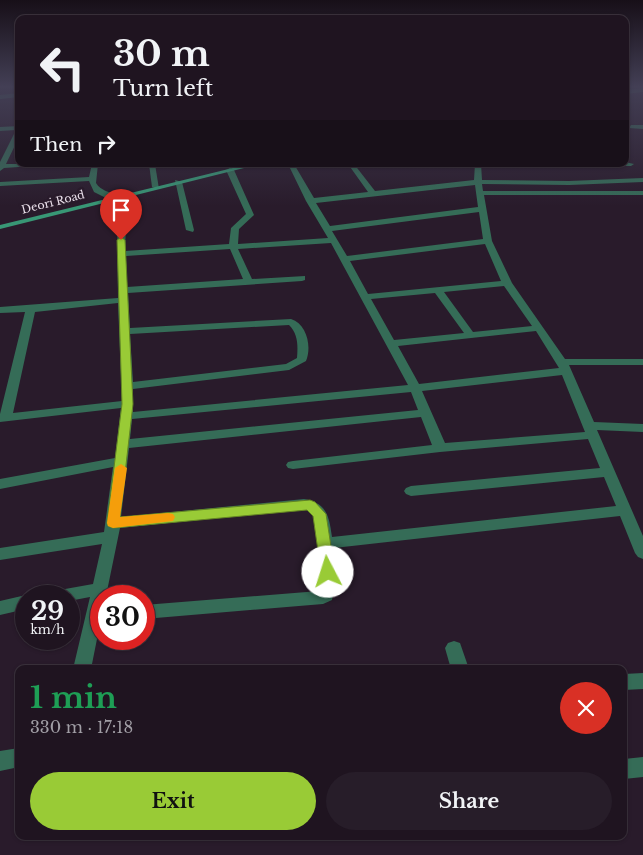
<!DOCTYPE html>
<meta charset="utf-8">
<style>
body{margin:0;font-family:"Libre Baskerville",serif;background:#271d29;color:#f1f3f6;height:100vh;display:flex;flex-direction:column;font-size:19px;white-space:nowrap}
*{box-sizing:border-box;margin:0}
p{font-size:16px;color:#a19ea5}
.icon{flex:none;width:28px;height:28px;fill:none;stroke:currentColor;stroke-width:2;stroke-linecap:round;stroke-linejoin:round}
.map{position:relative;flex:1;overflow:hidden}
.sheet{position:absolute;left:15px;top:665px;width:612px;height:175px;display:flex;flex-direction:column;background:#1f1420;border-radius:10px;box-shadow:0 1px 4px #0004,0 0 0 1px #3c333e}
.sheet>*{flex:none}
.guide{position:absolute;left:15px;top:15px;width:614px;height:152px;border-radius:10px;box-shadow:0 1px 4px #0004,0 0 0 1px #3c333e;background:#1f1420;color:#f1f3f6;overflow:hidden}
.speed{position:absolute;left:15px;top:585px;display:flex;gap:10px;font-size:25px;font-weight:700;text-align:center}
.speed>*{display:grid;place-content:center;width:65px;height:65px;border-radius:50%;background:#1f1420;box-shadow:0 1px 4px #0004,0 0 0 1px #3c333e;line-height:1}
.speed small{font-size:12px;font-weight:400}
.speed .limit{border:8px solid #d22;background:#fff;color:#111}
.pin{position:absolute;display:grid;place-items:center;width:42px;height:42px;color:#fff;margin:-51px -21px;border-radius:50% 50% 50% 0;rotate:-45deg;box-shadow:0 0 5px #0007}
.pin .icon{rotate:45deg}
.me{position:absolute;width:55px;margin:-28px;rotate:355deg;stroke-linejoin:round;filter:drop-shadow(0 0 4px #0008)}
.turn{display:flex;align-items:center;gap:18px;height:105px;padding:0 15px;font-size:22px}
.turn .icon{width:65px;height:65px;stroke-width:2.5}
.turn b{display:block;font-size:35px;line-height:42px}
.then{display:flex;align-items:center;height:48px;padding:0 15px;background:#0003;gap:10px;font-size:19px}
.round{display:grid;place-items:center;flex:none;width:52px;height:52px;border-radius:26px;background:#271d29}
.head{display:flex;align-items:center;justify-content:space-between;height:85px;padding:0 15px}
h1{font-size:30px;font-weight:800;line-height:38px;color:#1e9e55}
.cta{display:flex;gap:10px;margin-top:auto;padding:10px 15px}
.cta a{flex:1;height:58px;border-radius:30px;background:#99cb36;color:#111;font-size:20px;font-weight:800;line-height:58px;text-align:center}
.cta a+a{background:#271d29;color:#f1f3f6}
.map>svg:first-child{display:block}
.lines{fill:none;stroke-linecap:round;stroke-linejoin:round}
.street{fill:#356c57;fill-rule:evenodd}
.secondary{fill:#389775;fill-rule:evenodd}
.route{fill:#99cb36;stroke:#638423}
.slow{fill:#f59e0b}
.labels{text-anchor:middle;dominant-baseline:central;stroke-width:5;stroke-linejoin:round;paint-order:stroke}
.far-street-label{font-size:11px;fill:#eae0eb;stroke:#291b2b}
</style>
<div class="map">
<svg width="643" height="855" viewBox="0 0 643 855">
<rect width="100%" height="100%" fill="#291b2b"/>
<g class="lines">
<g class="street">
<path d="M 643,88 L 643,92 L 625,94 L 625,90 Z"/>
<path d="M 19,93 L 19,97 L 0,99 L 0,95 Z"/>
<path d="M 631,125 L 643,125 L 643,129 L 629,128 Z"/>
<path d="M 19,126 L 19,137 L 6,164 L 37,164 L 34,166 L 4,168 L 0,171 L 0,162 L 16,130 L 0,131 L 0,127 Z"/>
<path d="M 625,162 L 634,164 L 631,166 L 576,166 L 573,164 L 625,164 Z"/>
<path d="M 92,164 L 98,164 L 96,183 C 101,191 109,191 116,196 C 130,209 125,234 125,251 L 229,244 L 231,228 L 246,214 L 226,170 L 230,168 L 234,170 L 254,215 L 239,229 L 238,244 L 328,238 L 306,201 L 288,164 L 294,164 L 314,198 L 368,192 L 348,164 L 354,164 L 375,191 L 474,180 L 475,164 L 481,164 L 482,180 L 569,181 L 643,178 L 643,182 L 569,185 L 482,184 L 483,191 L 643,191 L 643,195 L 484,195 L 492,241 L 512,283 L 565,359 L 643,359 L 643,365 L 569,365 L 594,422 L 643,424 L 643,432 L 597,430 L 643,536 L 643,559 L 638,557 L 635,553 L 620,516 L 334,548 L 336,579 L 332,600 L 323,604 L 144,619 L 144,605 L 319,591 C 323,569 321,533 312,513 L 304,509 L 120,528 L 106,596 L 101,596 L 101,619 L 91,669 L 73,669 L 90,597 L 69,601 L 69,596 L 52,596 L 54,591 L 93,584 L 102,544 L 0,560 L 0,548 L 104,532 L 113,467 L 0,489 L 0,479 L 115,458 L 121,408 L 0,422 L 0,414 L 25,312 L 0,313 L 0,307 L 118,298 L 117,211 L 110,200 L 94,192 L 89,181 L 0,186 L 0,182 L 89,177 ZM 475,185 L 478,207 L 330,226 L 316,203 ZM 479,212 L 483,239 L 347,256 L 332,231 ZM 331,243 L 408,385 L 133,412 L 133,389 L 289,370 L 306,361 C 312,347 307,324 291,319 L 130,328 L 128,293 L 302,281 L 305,280 L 305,276 L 252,279 L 238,249 ZM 485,244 L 501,281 L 368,294 L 350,261 ZM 230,249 L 243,279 L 127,287 L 126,256 ZM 504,286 L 532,326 L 473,332 L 444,292 ZM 435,293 L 464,333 L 394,340 L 371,299 ZM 118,303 L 122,401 L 13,413 L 35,312 ZM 289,325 C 298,334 298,345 297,358 L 286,364 L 133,382 L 130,334 ZM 536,331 L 559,368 L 419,384 L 398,346 ZM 562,375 L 585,432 L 445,443 L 422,391 ZM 411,392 L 418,410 L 130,439 L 132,419 ZM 421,417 L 432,445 L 293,461 L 288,462 L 286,465 L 288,468 L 293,469 L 440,452 L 588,439 L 600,468 L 411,486 L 406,488 L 404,491 L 406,494 L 411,496 L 604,477 L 616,506 L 332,537 C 329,516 327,503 304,499 L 121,517 L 129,448 Z"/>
<path d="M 149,164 L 155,164 L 159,189 L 152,187 Z"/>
<path d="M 175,180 L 182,182 L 194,230 L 193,232 L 186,230 Z"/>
<path d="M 26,595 L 29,596 L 26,596 L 26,609 L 0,615 L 0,601 Z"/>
<path d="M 454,641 L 460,643 L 469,669 L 451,669 L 445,648 L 448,643 Z"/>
<path d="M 643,673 L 643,689 L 624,690 L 624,674 Z"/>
<path d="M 19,748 L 19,767 L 0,771 L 0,751 Z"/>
<path d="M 643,757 L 643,777 L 624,779 L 624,759 Z"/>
</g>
<path class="secondary" d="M 249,164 L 260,164 L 0,229 L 0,225 Z"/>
</g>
<linearGradient id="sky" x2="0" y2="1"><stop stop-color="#170f18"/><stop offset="0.42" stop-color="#433f55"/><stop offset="1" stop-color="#433f55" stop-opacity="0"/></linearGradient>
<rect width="643" height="206" fill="url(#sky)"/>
<path class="route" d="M 121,237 L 125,240 L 133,404 L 120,517 L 310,500 L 315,502 L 326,514 L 335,572 L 333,576 L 328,578 L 323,576 L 321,572 L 313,516 L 307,510 L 113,528 L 108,526 L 107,523 L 122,404 L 117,240 Z"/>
<path class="slow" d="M 121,464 L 127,468 L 120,517 L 168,513 L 173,514 L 175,517 L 173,521 L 113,528 L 108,526 L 107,523 L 115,468 Z"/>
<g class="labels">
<g class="far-street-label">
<text transform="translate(53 202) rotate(-14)">Deori Road</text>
</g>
</g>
</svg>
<div class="speed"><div>29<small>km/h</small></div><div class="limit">30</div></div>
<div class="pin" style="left:121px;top:240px;background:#d93025"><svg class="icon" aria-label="arrive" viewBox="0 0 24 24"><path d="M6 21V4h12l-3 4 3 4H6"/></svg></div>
<svg class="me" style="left:328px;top:572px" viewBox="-20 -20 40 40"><circle r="19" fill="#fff"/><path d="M0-13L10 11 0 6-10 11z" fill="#99cb36"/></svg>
<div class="guide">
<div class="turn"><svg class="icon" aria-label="left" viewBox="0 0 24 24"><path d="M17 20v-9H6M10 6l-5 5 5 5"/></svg><div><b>30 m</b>Turn left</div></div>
<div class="then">Then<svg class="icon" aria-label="right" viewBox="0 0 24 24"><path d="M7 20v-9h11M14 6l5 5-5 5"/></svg></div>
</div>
<section class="sheet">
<div class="head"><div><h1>1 min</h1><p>330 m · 17:18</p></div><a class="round" style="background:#d93025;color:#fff"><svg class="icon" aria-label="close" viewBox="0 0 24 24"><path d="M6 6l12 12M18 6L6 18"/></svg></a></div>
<div class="cta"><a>Exit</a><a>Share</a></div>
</section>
</div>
